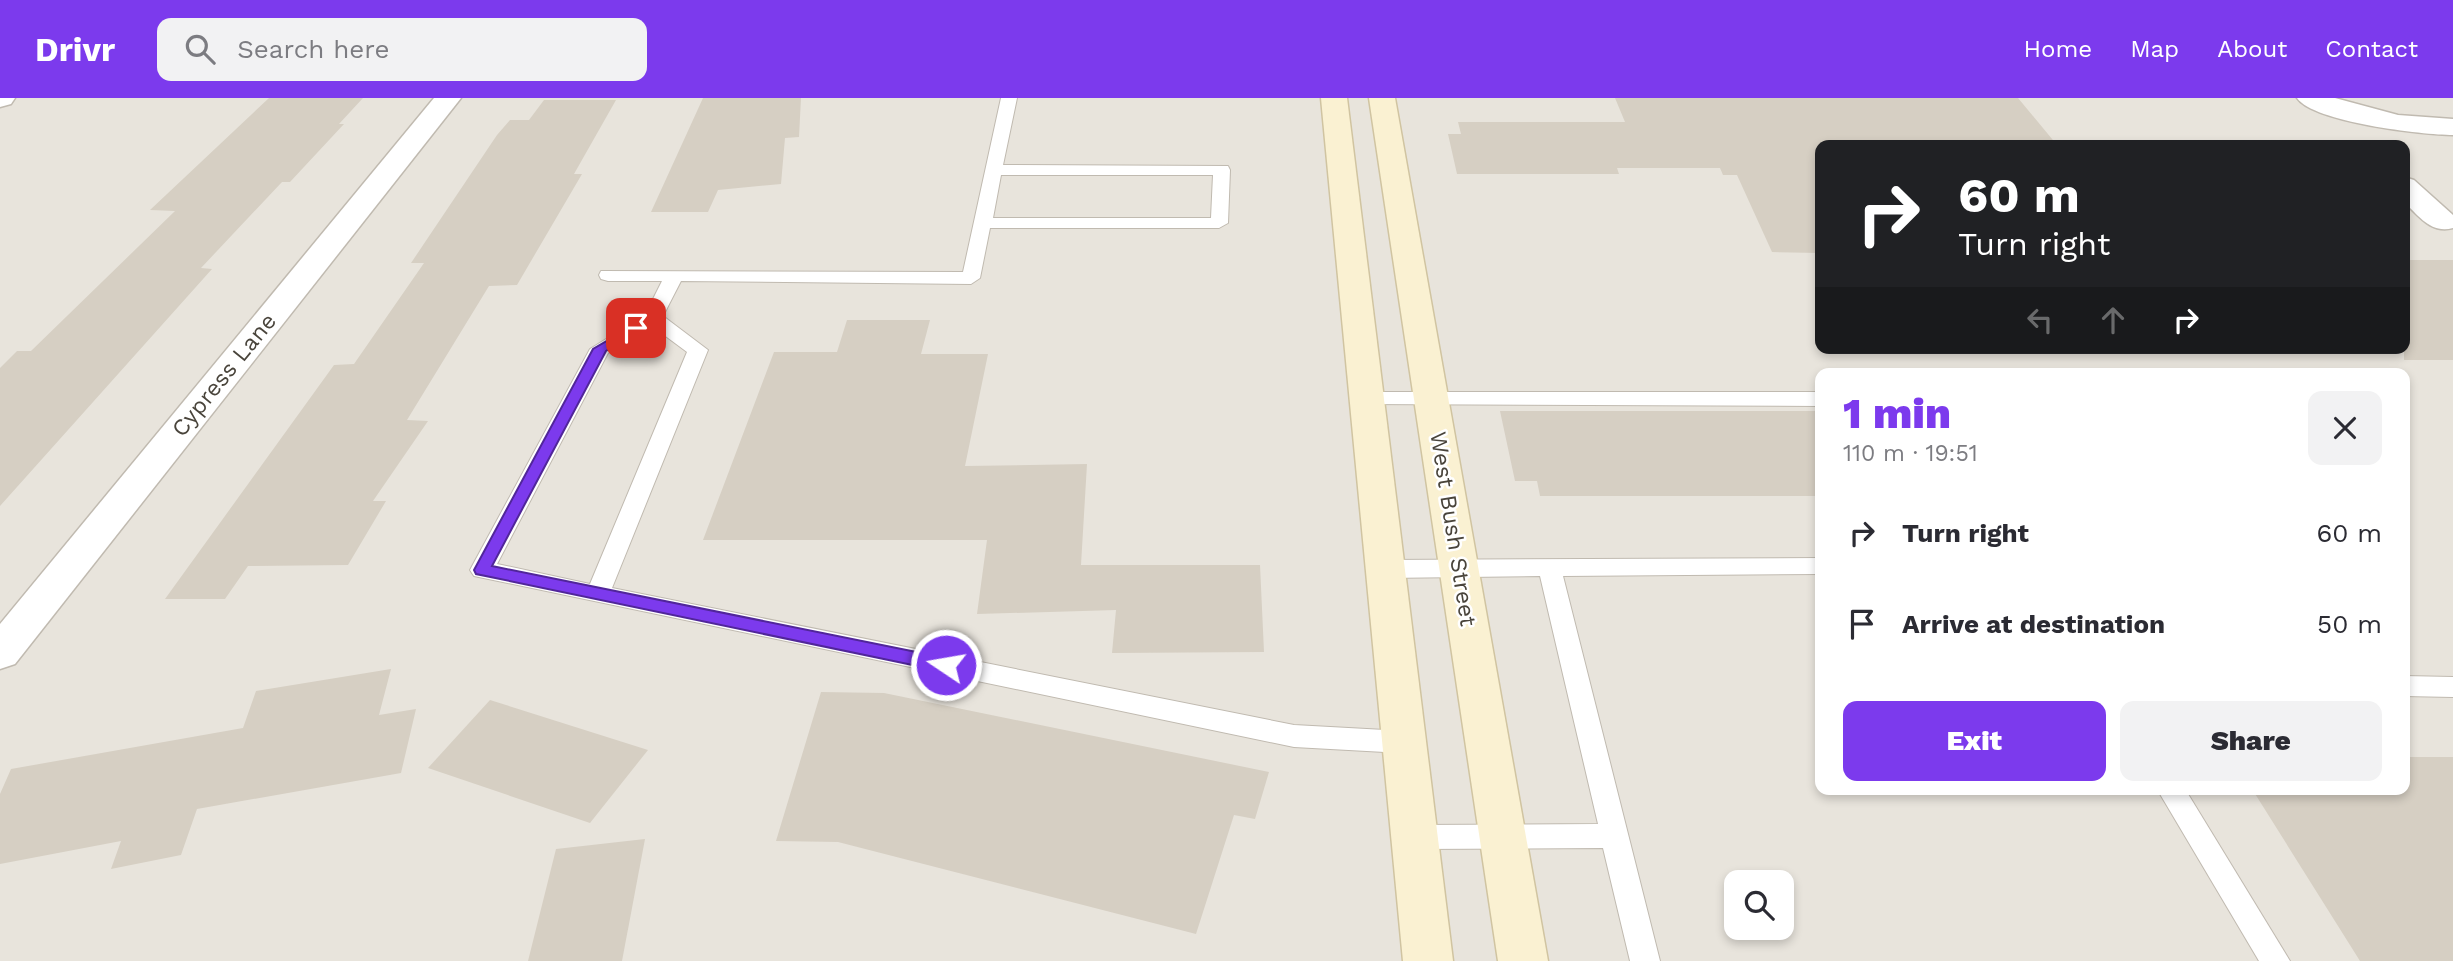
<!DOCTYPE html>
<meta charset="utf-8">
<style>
body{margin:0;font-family:"Work Sans",sans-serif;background:#f2f2f3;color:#2b2b33;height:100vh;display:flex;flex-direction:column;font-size:26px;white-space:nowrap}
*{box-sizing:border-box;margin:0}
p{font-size:23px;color:#7c7c81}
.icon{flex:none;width:38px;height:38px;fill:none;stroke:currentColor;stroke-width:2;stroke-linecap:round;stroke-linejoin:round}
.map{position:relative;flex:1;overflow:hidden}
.side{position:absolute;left:1815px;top:270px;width:595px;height:427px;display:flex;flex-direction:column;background:#fff;border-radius:14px;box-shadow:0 4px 10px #0003}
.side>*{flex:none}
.top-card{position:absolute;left:1815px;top:42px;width:595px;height:214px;border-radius:14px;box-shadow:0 4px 10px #0003;background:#202124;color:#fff;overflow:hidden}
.buttons{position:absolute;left:1724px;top:772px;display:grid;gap:14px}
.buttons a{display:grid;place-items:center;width:70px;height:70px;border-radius:14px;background:#fff;box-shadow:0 4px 10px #0003;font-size:35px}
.pin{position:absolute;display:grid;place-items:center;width:60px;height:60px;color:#fff;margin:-30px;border-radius:14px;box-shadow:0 4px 10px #0006}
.me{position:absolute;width:77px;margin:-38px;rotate:282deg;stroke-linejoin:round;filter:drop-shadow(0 0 5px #0008)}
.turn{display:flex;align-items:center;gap:24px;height:147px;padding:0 28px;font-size:32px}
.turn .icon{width:91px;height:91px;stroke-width:2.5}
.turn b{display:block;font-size:49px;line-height:60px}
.lanes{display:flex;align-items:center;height:66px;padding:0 28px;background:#0003;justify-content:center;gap:35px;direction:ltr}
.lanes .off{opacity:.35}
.round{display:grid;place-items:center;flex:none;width:74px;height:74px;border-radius:14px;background:#f2f2f3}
.headline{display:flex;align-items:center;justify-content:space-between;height:119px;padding:0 28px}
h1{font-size:42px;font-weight:800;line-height:52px;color:#7c3aed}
.primary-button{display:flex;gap:14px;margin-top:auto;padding:14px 28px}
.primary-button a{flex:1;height:80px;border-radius:14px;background:#7c3aed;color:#fff;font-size:28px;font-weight:800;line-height:80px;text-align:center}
.primary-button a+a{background:#f2f2f3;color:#2b2b33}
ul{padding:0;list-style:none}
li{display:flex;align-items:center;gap:21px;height:91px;padding:0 28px}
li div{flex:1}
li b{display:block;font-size:26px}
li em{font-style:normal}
header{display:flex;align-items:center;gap:42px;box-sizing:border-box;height:98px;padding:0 35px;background:#7c3aed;color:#fff}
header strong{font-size:33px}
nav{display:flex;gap:38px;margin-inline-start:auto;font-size:24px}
.search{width:490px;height:63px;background:#f2f2f3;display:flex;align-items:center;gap:18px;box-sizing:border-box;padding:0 24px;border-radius:14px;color:#7c7c81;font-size:26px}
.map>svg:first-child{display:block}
.residential{fill:#e8e4dc;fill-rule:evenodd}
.building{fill:#d6cfc3}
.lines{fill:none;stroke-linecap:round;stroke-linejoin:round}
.lane-casing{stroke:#c0bab0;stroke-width:2}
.street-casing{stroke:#c0bab0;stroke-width:3}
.secondary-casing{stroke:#d0c4a1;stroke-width:3}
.lane{fill:#fff;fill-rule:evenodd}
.street{fill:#fff;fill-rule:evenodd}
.secondary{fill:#faf1d2;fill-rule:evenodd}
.route{fill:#7c3aed;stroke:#51269a;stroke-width:2}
.labels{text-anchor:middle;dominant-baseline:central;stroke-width:5;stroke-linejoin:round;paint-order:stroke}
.street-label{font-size:23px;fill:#49443b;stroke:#fff}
</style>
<header>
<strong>Drivr</strong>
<div class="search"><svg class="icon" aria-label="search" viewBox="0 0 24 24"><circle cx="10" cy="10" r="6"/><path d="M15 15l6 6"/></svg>Search here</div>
<nav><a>Home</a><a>Map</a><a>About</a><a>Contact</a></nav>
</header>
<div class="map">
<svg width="2453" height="863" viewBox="0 0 2453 863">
<rect width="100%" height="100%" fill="#f5f3ed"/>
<path class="residential" d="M 0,0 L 2453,0 L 2453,863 L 0,863 ZM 1820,47 L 2404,47 L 2404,250 L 1820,250 ZM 1820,275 L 2404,275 L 2404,691 L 1820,691 ZM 1736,784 L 1782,784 L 1782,830 L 1736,830 Z"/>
<g class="building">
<path d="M 269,0 L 363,0 L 339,26 L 344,26 L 290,84 L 282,84 L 201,170 L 212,171 L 0,408 L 0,270 L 17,253 L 31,253 L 175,113 L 150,112 Z"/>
<path d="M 703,0 L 801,0 L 799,39 L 785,40 L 781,86 L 718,92 L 708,114 L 651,114 Z"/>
<path d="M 1615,0 L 2018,0 L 2057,47 L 1820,47 L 1820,155 L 1772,154 L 1737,77 L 1723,77 L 1720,70 L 1617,70 L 1619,76 L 1457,76 L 1448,36 L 1461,36 L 1458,24 L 1625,24 Z"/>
<path d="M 544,2 L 616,2 L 574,76 L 582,76 L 517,187 L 489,188 L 407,322 L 428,323 L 373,403 L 386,403 L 348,467 L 248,468 L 225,501 L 165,501 L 334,267 L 354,266 L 424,165 L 411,165 L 497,37 L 510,22 L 529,22 Z"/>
<rect x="2404" y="162" width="49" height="100"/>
<path d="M 847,222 L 930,222 L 921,256 L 988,256 L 965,368 L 1087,366 L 1081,467 L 1260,467 L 1264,554 L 1112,555 L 1116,512 L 977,516 L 987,442 L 703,442 L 774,254 L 837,254 Z"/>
<path d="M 1500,313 L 1820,313 L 1820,398 L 1540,398 L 1537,383 L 1515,383 Z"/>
<path d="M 391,571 L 379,617 L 416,611 L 401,675 L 197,711 L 181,757 L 111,771 L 121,743 L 0,766 L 0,696 L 11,671 L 243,630 L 256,593 Z"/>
<path d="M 821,594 L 884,595 L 1269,674 L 1255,721 L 1234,717 L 1196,836 L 838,744 L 776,743 Z"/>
<path d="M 490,602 L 648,652 L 590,725 L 428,670 Z"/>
<path d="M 2404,659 L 2453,659 L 2453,863 L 2360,863 L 2252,691 L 2404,691 Z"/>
<path d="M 645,741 L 622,863 L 528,863 L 556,751 Z"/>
</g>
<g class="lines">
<defs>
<g id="lane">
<path d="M 1001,0 L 1017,0 L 1003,67 L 1228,68 L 1230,72 L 1228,125 L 1219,130 L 990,130 L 980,180 L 971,186 L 681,183 L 663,218 L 708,252 L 612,490 L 1294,627 L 1403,633 L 1412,636 L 1416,644 L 1412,652 L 1403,655 L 1294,649 L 474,478 L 470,472 L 590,251 L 645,217 L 662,183 L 608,183 L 601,181 L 599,177 L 601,173 L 963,174 ZM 1001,77 L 1213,77 L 1211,120 L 993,120 ZM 652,228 L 687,254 L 590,486 L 497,466 L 608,255 Z"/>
<path d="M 1367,294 L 1820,294 L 1820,308 L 1360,306 L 1357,301 L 1360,296 Z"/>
<path d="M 1820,460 L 1820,476 L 1563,478 L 1660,863 L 1630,863 L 1603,750 L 1414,751 L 1404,748 L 1400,739 L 1404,730 L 1414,727 L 1598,726 L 1540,478 L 1385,480 L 1377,477 L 1373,471 L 1377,465 L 1385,462 Z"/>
<path d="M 2404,578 L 2453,579 L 2453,599 L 2404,598 Z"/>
<path d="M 2157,691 L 2185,691 L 2290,863 L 2259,863 Z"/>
</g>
<g id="street">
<path d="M 0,0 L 15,0 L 11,6 L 0,9 Z"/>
<path d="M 434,0 L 461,0 L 15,566 L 0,571 L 0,526 Z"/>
<path d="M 2297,0 L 2335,0 L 2398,17 L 2453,21 L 2453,37 C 2423,37 2313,24 2297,0 Z"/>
<path d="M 2404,79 L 2414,82 L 2453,117 L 2453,130 C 2431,136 2419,118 2404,104 Z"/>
</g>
<g id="secondary">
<path d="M 1321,0 L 1347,0 L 1453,863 L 1403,863 Z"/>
<path d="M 1369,0 L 1395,0 L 1548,863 L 1498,863 Z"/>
</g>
</defs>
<use href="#lane" class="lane-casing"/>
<use href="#street" class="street-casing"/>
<use href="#secondary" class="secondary-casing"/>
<use href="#lane" class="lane"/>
<use href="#street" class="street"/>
<use href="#secondary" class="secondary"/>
</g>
<path class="route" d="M 636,226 L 642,230 L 640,233 L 606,253 L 492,468 L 946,560 L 952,562 L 955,567 L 952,572 L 946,574 L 476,476 L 474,472 L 593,251 Z"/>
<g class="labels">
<g class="street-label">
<text transform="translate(224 277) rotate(-51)">Cypress Lane</text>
<text transform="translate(1453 431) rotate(81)">West Bush Street</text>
</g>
</g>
</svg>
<div class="buttons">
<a><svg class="icon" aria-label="search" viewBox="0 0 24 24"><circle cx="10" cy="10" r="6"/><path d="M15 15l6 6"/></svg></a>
</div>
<div class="pin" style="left:636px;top:230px;background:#d93025"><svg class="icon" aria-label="arrive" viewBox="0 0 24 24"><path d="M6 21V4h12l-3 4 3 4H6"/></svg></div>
<svg class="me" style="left:946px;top:567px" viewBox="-20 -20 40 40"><circle r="17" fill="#7c3aed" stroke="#fff" stroke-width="3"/><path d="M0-11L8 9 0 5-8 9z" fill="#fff"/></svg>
<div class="top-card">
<div class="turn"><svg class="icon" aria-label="right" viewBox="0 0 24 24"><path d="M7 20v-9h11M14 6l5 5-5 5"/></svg><div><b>60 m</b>Turn right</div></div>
<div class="lanes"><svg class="icon off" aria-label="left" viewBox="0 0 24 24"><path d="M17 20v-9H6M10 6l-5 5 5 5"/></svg><svg class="icon off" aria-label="ahead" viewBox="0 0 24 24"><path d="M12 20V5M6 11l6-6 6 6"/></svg><svg class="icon" aria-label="right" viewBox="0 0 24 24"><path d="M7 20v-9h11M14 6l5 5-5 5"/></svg></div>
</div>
<section class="side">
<div class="headline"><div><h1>1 min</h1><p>110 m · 19:51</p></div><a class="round"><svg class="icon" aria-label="close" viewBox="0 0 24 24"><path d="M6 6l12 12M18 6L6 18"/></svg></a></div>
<ul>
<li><svg class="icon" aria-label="right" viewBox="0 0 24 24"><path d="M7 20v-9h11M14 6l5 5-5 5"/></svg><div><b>Turn right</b></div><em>60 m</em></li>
<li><svg class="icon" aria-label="arrive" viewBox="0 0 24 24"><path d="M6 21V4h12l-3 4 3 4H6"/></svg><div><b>Arrive at destination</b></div><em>50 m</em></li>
</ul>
<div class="primary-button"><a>Exit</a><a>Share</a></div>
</section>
</div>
